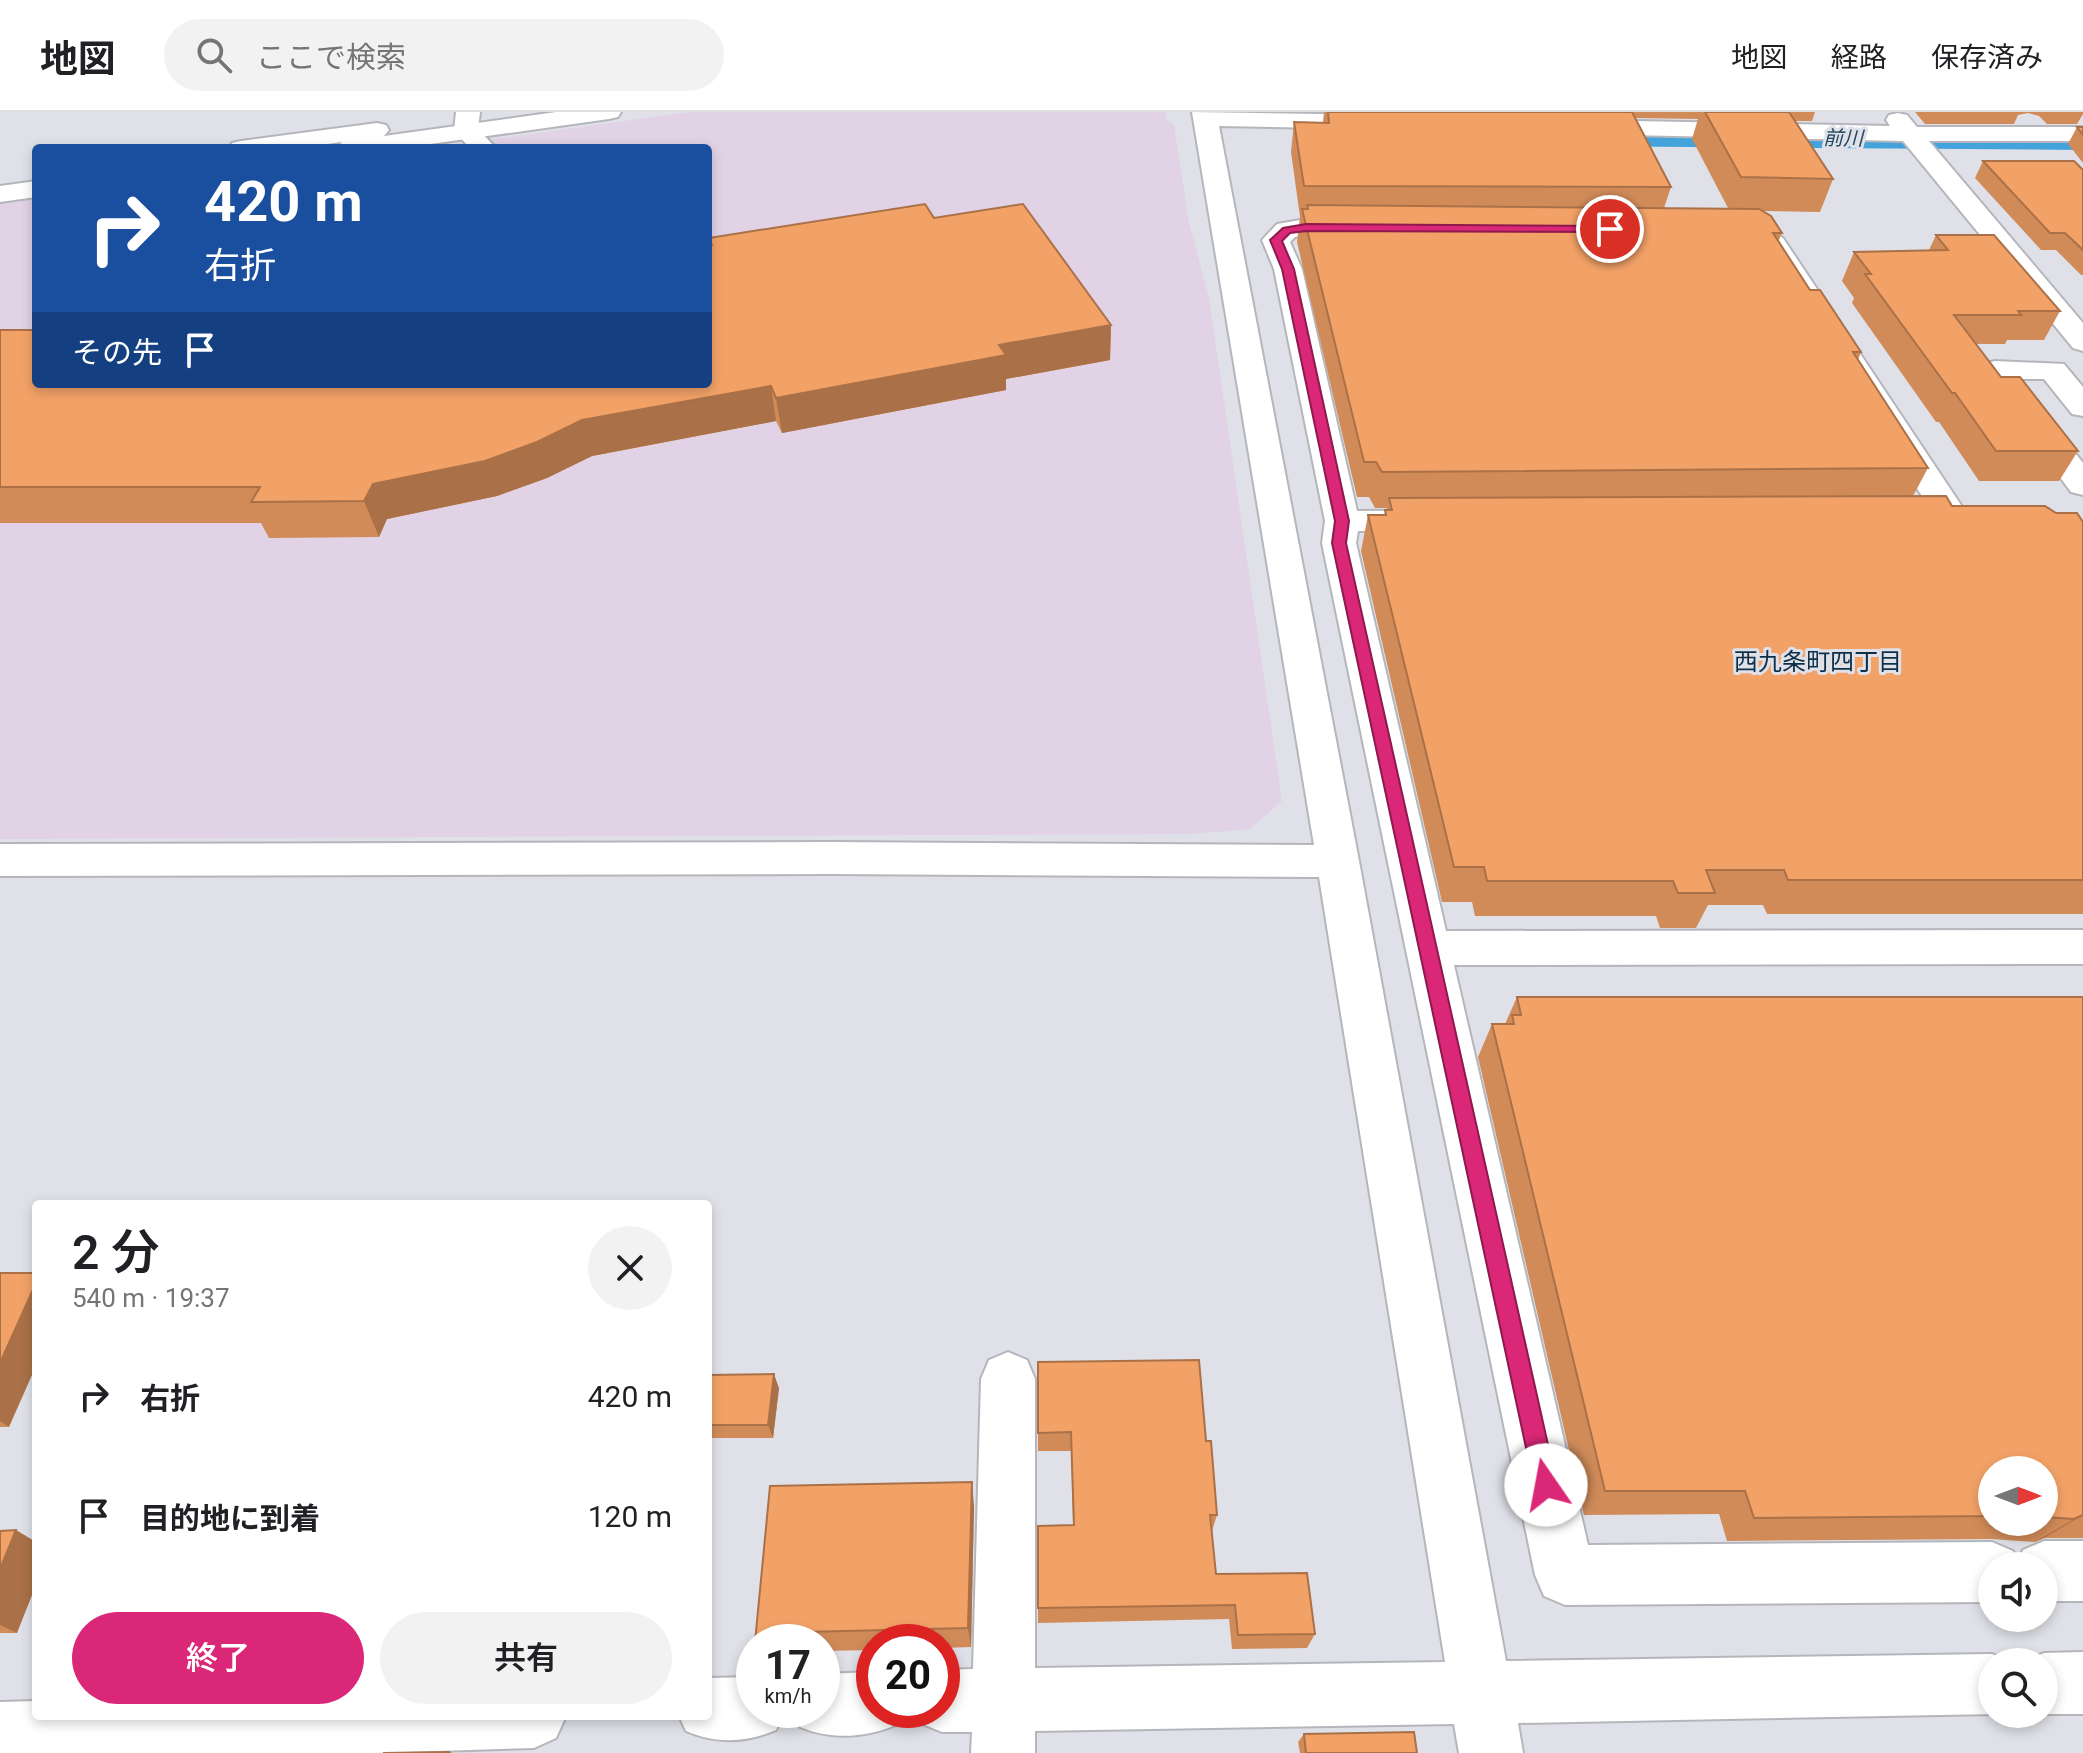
<!DOCTYPE html>
<html lang="ja">
<meta charset="utf-8">
<style>
body{margin:0;font-family:Roboto,"Noto Sans JP",sans-serif;background:#f2f2f2;color:#202124;height:100vh;display:flex;flex-direction:column;font-size:30px;white-space:nowrap}
*{box-sizing:border-box;margin:0}
p{font-size:26px;color:#757577}
.icon{flex:none;width:44px;height:44px;fill:none;stroke:currentColor;stroke-width:2;stroke-linecap:round;stroke-linejoin:round}
.map{position:relative;flex:1;overflow:hidden}
.panel{position:absolute;left:32px;top:1088px;width:680px;height:520px;display:flex;flex-direction:column;background:#fff;border-radius:8px;box-shadow:0 4px 12px #0003}
.panel>*{flex:none}
.top-card{position:absolute;left:32px;top:32px;width:680px;height:244px;border-radius:8px;box-shadow:0 4px 12px #0003;background:#1a4fa0;color:#fff;overflow:hidden}
.needle{width:52px;rotate:90deg}
.controls{position:absolute;left:1978px;top:1344px;display:grid;gap:16px}
.controls a{display:grid;place-items:center;width:80px;height:80px;border-radius:50%;background:#fff;box-shadow:0 4px 12px #0003;font-size:40px}
.speed{position:absolute;left:736px;top:1512px;display:flex;gap:16px;font-size:40px;font-weight:700;text-align:center}
.speed>*{display:grid;place-content:center;width:104px;height:104px;border-radius:50%;background:#fff;box-shadow:0 4px 12px #0003;line-height:1}
.speed small{font-size:20px;font-weight:400}
.speed .limit{border:12px solid #d22;background:#fff;color:#111}
.pin{position:absolute;display:grid;place-items:center;width:68px;height:68px;color:#fff;margin:-34px;border:4px solid #fff;border-radius:50%;box-shadow:0 2px 8px #0007}
.me{position:absolute;width:88px;margin:-44px;rotate:348deg;stroke-linejoin:round;filter:drop-shadow(0 0 6px #0008)}
.turn{display:flex;align-items:center;gap:28px;height:168px;padding:0 40px;font-size:36px}
.turn .icon{width:104px;height:104px;stroke-width:2.5}
.turn b{display:block;font-size:56px;line-height:68px}
.then{display:flex;align-items:center;height:76px;padding:0 40px;background:#0003;gap:16px;font-size:30px}
.round{display:grid;place-items:center;flex:none;width:84px;height:84px;border-radius:42px;background:#f2f2f2}
.head{display:flex;align-items:center;justify-content:space-between;height:136px;padding:0 40px}
h1{font-size:48px;font-weight:600;line-height:60px}
.action{display:flex;gap:16px;margin-top:auto;padding:16px 40px}
.action a{flex:1;height:92px;border-radius:48px;background:#db2777;color:#fff;font-size:32px;font-weight:600;line-height:92px;text-align:center}
.action a+a{background:#f2f2f2;color:#202124}
ul{padding:0;list-style:none}
li{display:flex;align-items:center;gap:24px;height:120px;padding:0 40px}
li div{flex:1}
li b{display:block;font-size:30px}
li em{font-style:normal}
header{display:flex;align-items:center;gap:48px;box-sizing:border-box;height:112px;padding:0 40px;background:#fff;border-bottom:2px solid #e0e0e0}
header strong{font-size:38px}
nav{display:flex;gap:44px;margin-inline-start:auto;font-size:28px}
.search{width:560px;height:72px;background:#f2f2f2;display:flex;align-items:center;gap:20px;box-sizing:border-box;padding:0 28px;border-radius:44px;color:#757577;font-size:30px}
.map>svg:first-child{display:block}
.commercial{fill:#e1d2e5}
.lines{fill:none;stroke-linecap:round;stroke-linejoin:round}
.river{fill:#45a3dc;fill-rule:evenodd}
.minor-casing{stroke:#b4b6bc;stroke-width:4}
.highway-casing{stroke:#b4b6bc;stroke-width:4}
.minor{fill:#fff;fill-rule:evenodd}
.highway{fill:#fff;fill-rule:evenodd}
.wall{fill:#d18b59;fill-rule:evenodd}
.shaded-wall{fill:#aa7148}
.building{fill:#f3a267;stroke:#aa7148;stroke-width:2}
.route{fill:#db2777;stroke:#8e194d;stroke-width:2}
.labels{text-anchor:middle;dominant-baseline:central;stroke-width:6;stroke-linejoin:round;paint-order:stroke}
.far-water-label{font-size:20px;font-style:italic;fill:#214860;stroke:#e0e1e8}
.neighbourhood-label{font-size:24px;fill:#0d2f48;stroke:#e0e1e8}
</style>
<header>
<strong>地図</strong>
<div class="search"><svg class="icon" aria-label="search" viewBox="0 0 24 24"><circle cx="10" cy="10" r="6"/><path d="M15 15l6 6"/></svg>ここで検索</div>
<nav><a>地図</a><a>経路</a><a>保存済み</a></nav>
</header>
<div class="map">
<svg width="2083" height="1641" viewBox="0 0 2083 1641">
<rect width="100%" height="100%" fill="#e0e1e8"/>
<path class="commercial" d="M 690,0 L 1165,0 L 1167,8 L 1174,13 L 1189,111 L 1209,186 L 1282,689 L 1250,717 L 1192,722 L 0,727 L 0,91 L 36,86 L 36,272 L 708,272 L 708,36 L 429,36 Z"/>
<g class="lines">
<path class="river" d="M 1569,16 L 2083,20 L 2083,38 L 1569,34 L 1558,32 L 1553,25 L 1558,18 Z"/>
<defs>
<g id="minor">
<path d="M 456,0 L 480,0 L 478,17 L 496,36 L 470,36 L 454,19 Z"/>
<path d="M 1192,0 L 1383,3 L 1392,5 L 1395,10 L 1392,15 L 1383,17 L 1219,14 L 1359,749 L 1506,1549 L 1992,1542 L 2012,1550 L 1992,1550 L 1992,1602 L 1997,1602 L 1518,1611 L 1523,1641 L 1459,1641 L 1454,1612 L 1035,1619 L 1035,1641 L 971,1641 L 972,1620 L 942,1620 L 920,1611 L 914,1598 L 942,1598 L 942,1558 L 973,1557 L 981,1267 L 989,1248 L 1008,1240 L 1027,1248 L 1035,1267 L 1035,1556 L 1445,1550 L 1319,765 L 830,762 L 0,764 L 0,732 L 830,730 L 1314,733 Z"/>
<path d="M 1898,1 L 1907,3 L 1917,15 L 2083,15 L 2083,29 L 1929,29 L 2083,211 L 2083,239 L 2073,236 L 1903,29 L 1580,22 L 1571,20 L 1568,15 L 1571,10 L 1580,8 L 1890,14 L 1886,8 L 1889,3 Z"/>
<path d="M 1306,107 L 1736,109 L 1765,114 L 1783,126 L 1969,405 L 1964,412 L 1952,415 L 1358,419 L 1356,431 L 1446,819 L 2083,818 L 2083,852 L 1454,853 L 1588,1433 L 1992,1430 L 2013,1439 L 2018,1450 L 2023,1438 L 2044,1429 L 2083,1429 L 2083,1489 L 2044,1489 L 2044,1454 L 1992,1454 L 1992,1490 L 1565,1493 L 1544,1484 L 1535,1463 L 1322,431 L 1325,409 L 1274,157 L 1262,128 L 1277,112 ZM 1306,123 L 1747,127 L 1763,137 L 1929,395 L 1357,399 L 1302,157 L 1290,130 L 1295,125 Z"/>
<path d="M 1995,249 L 2064,252 L 2083,275 L 2083,304 L 2072,302 L 2044,267 L 2018,267 L 2083,351 L 2083,383 L 2071,380 L 1980,258 L 1984,252 Z"/>
<path d="M 2083,1540 L 2083,1602 L 2041,1602 L 2044,1602 L 2044,1550 L 2022,1550 L 2044,1541 Z"/>
<path d="M 874,1560 L 874,1598 L 902,1598 L 896,1613 C 865,1626 831,1628 800,1615 L 793,1598 L 822,1598 L 822,1562 Z"/>
<path d="M 754,1565 L 754,1598 L 785,1598 L 776,1618 C 746,1631 716,1632 686,1619 L 679,1604 L 708,1604 L 708,1566 Z"/>
<path d="M 36,1589 L 36,1604 L 566,1604 L 556,1626 L 534,1636 L 373,1641 L 0,1641 L 0,1590 Z"/>
</g>
<g id="highway">
<path d="M 556,0 L 621,0 L 618,5 L 609,7 L 402,36 L 336,36 L 342,30 L 297,36 L 229,36 L 232,31 L 241,29 L 377,11 L 386,13 L 389,18 L 384,24 Z"/>
<path d="M 36,69 L 36,85 L 0,90 L 0,74 Z"/>
</g>
</defs>
<use href="#minor" class="minor-casing"/>
<use href="#highway" class="highway-casing"/>
<use href="#minor" class="minor"/>
<use href="#highway" class="highway"/>
</g>
<g class="wall">
<path d="M 1324,0 L 1815,0 L 1812,9 L 1795,9 L 1833,67 L 1820,100 L 1762,99 L 1782,121 L 1778,130 L 1810,178 L 1861,240 L 1858,248 L 1928,356 L 1913,384 L 1952,394 L 2056,401 L 2083,410 L 2083,802 L 1767,802 L 1763,793 L 1708,793 L 1696,816 L 1660,816 L 1656,804 L 1475,804 L 1472,790 L 1442,790 L 1361,439 L 1368,403 L 1384,403 L 1387,396 L 1375,396 L 1369,385 L 1357,385 L 1297,130 L 1300,105 L 1291,40 L 1294,10 L 1323,10 ZM 1635,6 L 1698,7 L 1692,27 L 1728,96 L 1664,96 L 1671,75 Z"/>
<path d="M 1915,0 L 2083,0 L 2083,2 L 2077,12 L 2047,12 L 2039,4 L 2028,1 L 2018,3 L 2014,12 L 1925,12 Z"/>
<path d="M 2077,15 L 2083,15 L 2083,51 L 2068,32 Z"/>
<path d="M 1983,49 L 2083,58 L 2083,163 L 2081,163 L 2056,138 L 2041,138 L 1975,66 Z"/>
<path d="M 934,106 L 1111,213 L 1110,248 L 1006,267 L 1006,278 L 782,321 L 776,309 L 592,344 L 547,366 L 497,384 L 387,407 L 379,425 L 269,426 L 261,411 L 0,411 L 0,218 L 708,272 L 710,133 L 709,126 Z"/>
<path d="M 1936,123 L 2060,199 L 2044,228 L 2007,228 L 2005,232 L 1976,232 L 2001,265 L 2078,339 L 2059,369 L 1979,369 L 1939,310 L 1936,310 L 1852,191 L 1854,186 L 1842,169 L 1854,140 L 1929,138 Z"/>
<path d="M 1517,885 L 2083,885 L 2083,1426 L 2044,1426 L 2035,1430 L 1992,1427 L 1727,1429 L 1719,1402 L 1584,1403 L 1478,945 L 1492,912 L 1505,912 ZM 1992,1358 L 2044,1358 L 2044,1410 L 1992,1410 Z"/>
<path d="M 0,1161 L 9,1315 L 0,1315 Z"/>
<path d="M 1038,1250 L 1206,1329 L 1217,1403 L 1212,1419 L 1216,1462 L 1315,1522 L 1307,1536 L 1232,1537 L 1229,1507 L 1038,1511 L 1038,1414 L 1073,1413 L 1071,1339 L 1038,1339 Z"/>
<path d="M 708,1263 L 779,1276 L 773,1326 L 708,1326 Z"/>
<path d="M 974,1394 L 971,1535 L 942,1536 L 942,1530 L 874,1530 L 874,1538 L 822,1539 L 822,1530 L 755,1530 Z"/>
<path d="M 0,1419 L 17,1521 L 0,1521 Z"/>
<path d="M 1304,1622 L 1417,1641 L 1300,1641 L 1298,1630 Z"/>
</g>
<g class="shaded-wall">
<path d="M 1111,213 L 1110,248 L 1006,267 L 1006,278 L 782,321 L 776,286 L 999,233 Z"/>
<path d="M 771,274 L 776,309 L 592,344 L 547,366 L 497,384 L 387,407 L 379,425 L 364,389 L 373,372 L 582,308 Z"/>
<path d="M 36,1171 L 36,1254 L 9,1315 L 0,1309 L 0,1251 Z"/>
<path d="M 774,1262 L 779,1276 L 773,1326 L 768,1313 Z"/>
<path d="M 972,1370 L 974,1394 L 971,1535 L 968,1516 Z"/>
<path d="M 2083,1403 L 2044,1426 L 2035,1430 L 2074,1407 Z"/>
<path d="M 16,1418 L 36,1430 L 36,1473 L 17,1521 L 0,1513 L 0,1457 Z"/>
<path d="M 804,1520 L 809,1530 L 804,1530 Z"/>
</g>
<g class="building">
<path d="M 1328,0 L 1632,0 L 1671,75 L 1304,74 L 1294,10 L 1329,11 Z"/>
<path d="M 1705,0 L 1789,0 L 1833,67 L 1741,65 Z"/>
<path d="M 2077,15 L 2083,15 L 2083,23 Z"/>
<path d="M 1983,49 L 2074,49 L 2083,58 L 2083,138 L 2065,121 L 2050,121 Z"/>
<path d="M 925,92 L 934,106 L 1023,92 L 1111,213 L 999,233 L 1006,243 L 776,286 L 771,274 L 582,308 L 537,330 L 485,349 L 373,372 L 364,389 L 251,390 L 260,375 L 0,375 L 0,218 L 36,218 L 36,272 L 708,272 L 708,134 L 712,133 L 709,126 Z"/>
<path d="M 1307,93 L 1759,97 L 1771,104 L 1782,121 L 1773,121 L 1810,178 L 1820,178 L 1861,240 L 1853,240 L 1928,356 L 1382,360 L 1376,350 L 1364,350 L 1302,97 L 1308,97 Z"/>
<path d="M 1936,123 L 1994,123 L 2060,199 L 2018,199 L 2021,203 L 1954,203 L 2001,265 L 2020,265 L 2078,339 L 1996,339 L 1955,281 L 1952,281 L 1865,162 L 1871,162 L 1854,140 L 1948,138 Z"/>
<path d="M 1946,384 L 1952,394 L 2045,394 L 2056,401 L 2077,401 L 2083,410 L 2083,768 L 1788,768 L 1784,758 L 1706,758 L 1715,781 L 1678,781 L 1673,769 L 1487,769 L 1484,755 L 1454,755 L 1368,403 L 1386,403 L 1385,398 L 1392,398 L 1389,386 Z"/>
<path d="M 1517,885 L 2083,885 L 2083,1403 L 2074,1407 L 2044,1405 L 2044,1358 L 1992,1358 L 1992,1404 L 1754,1406 L 1745,1379 L 1605,1379 L 1492,912 L 1514,912 L 1512,903 L 1521,903 Z"/>
<path d="M 0,1161 L 36,1161 L 36,1171 L 0,1251 Z"/>
<path d="M 1199,1248 L 1206,1329 L 1211,1329 L 1217,1403 L 1210,1403 L 1216,1462 L 1307,1461 L 1315,1522 L 1238,1523 L 1235,1493 L 1038,1496 L 1038,1414 L 1074,1413 L 1071,1320 L 1038,1321 L 1038,1250 Z"/>
<path d="M 774,1262 L 768,1313 L 708,1313 L 708,1263 Z"/>
<path d="M 972,1370 L 968,1516 L 804,1520 L 804,1530 L 755,1530 L 770,1374 Z"/>
<path d="M 16,1418 L 0,1457 L 0,1419 Z"/>
<path d="M 1414,1620 L 1417,1641 L 1306,1641 L 1304,1622 Z"/>
<path d="M 449,1640 L 450,1641 L 383,1641 Z"/>
</g>
<path class="route" d="M 1306,112 L 1610,114 L 1615,117 L 1610,120 L 1306,119 L 1290,121 L 1282,129 L 1294,157 L 1349,409 L 1346,431 L 1557,1373 L 1554,1382 L 1546,1385 L 1537,1382 L 1534,1373 L 1332,431 L 1335,409 L 1282,157 L 1270,128 L 1283,116 Z"/>
<g class="labels">
<g class="far-water-label">
<text transform="translate(1843 26) rotate(1)">前川</text>
</g>
<g class="neighbourhood-label">
<text x="1818" y="550">西九条町四丁目</text>
</g>
</g>
</svg>
<div class="controls">
<a><svg class="needle" viewBox="-14 -14 28 28"><path d="M0-13l5 13h-10z" fill="#e53935"/><path d="M0 13l5-13h-10z" fill="#757577"/></svg></a>
<a><svg class="icon" aria-label="sound" viewBox="0 0 24 24"><path d="M4 9h4l5-4v14l-5-4H4zM17 9q2 3 0 6"/></svg></a>
<a><svg class="icon" aria-label="search" viewBox="0 0 24 24"><circle cx="10" cy="10" r="6"/><path d="M15 15l6 6"/></svg></a>
</div>
<div class="speed"><div>17<small>km/h</small></div><div class="limit">20</div></div>
<div class="pin" style="left:1610px;top:117px;background:#d93025"><svg class="icon" aria-label="arrive" viewBox="0 0 24 24"><path d="M6 21V4h12l-3 4 3 4H6"/></svg></div>
<svg class="me" style="left:1546px;top:1373px" viewBox="-20 -20 40 40"><circle r="19" fill="#fff"/><path d="M0-13L10 11 0 6-10 11z" fill="#db2777"/></svg>
<div class="top-card">
<div class="turn"><svg class="icon" aria-label="right" viewBox="0 0 24 24"><path d="M7 20v-9h11M14 6l5 5-5 5"/></svg><div><b>420 m</b>右折</div></div>
<div class="then">その先<svg class="icon" aria-label="arrive" viewBox="0 0 24 24"><path d="M6 21V4h12l-3 4 3 4H6"/></svg></div>
</div>
<section class="panel">
<div class="head"><div><h1>2 分</h1><p>540 m · 19:37</p></div><a class="round"><svg class="icon" aria-label="close" viewBox="0 0 24 24"><path d="M6 6l12 12M18 6L6 18"/></svg></a></div>
<ul>
<li><svg class="icon" aria-label="right" viewBox="0 0 24 24"><path d="M7 20v-9h11M14 6l5 5-5 5"/></svg><div><b>右折</b></div><em>420 m</em></li>
<li><svg class="icon" aria-label="arrive" viewBox="0 0 24 24"><path d="M6 21V4h12l-3 4 3 4H6"/></svg><div><b>目的地に到着</b></div><em>120 m</em></li>
</ul>
<div class="action"><a>終了</a><a>共有</a></div>
</section>
</div>
